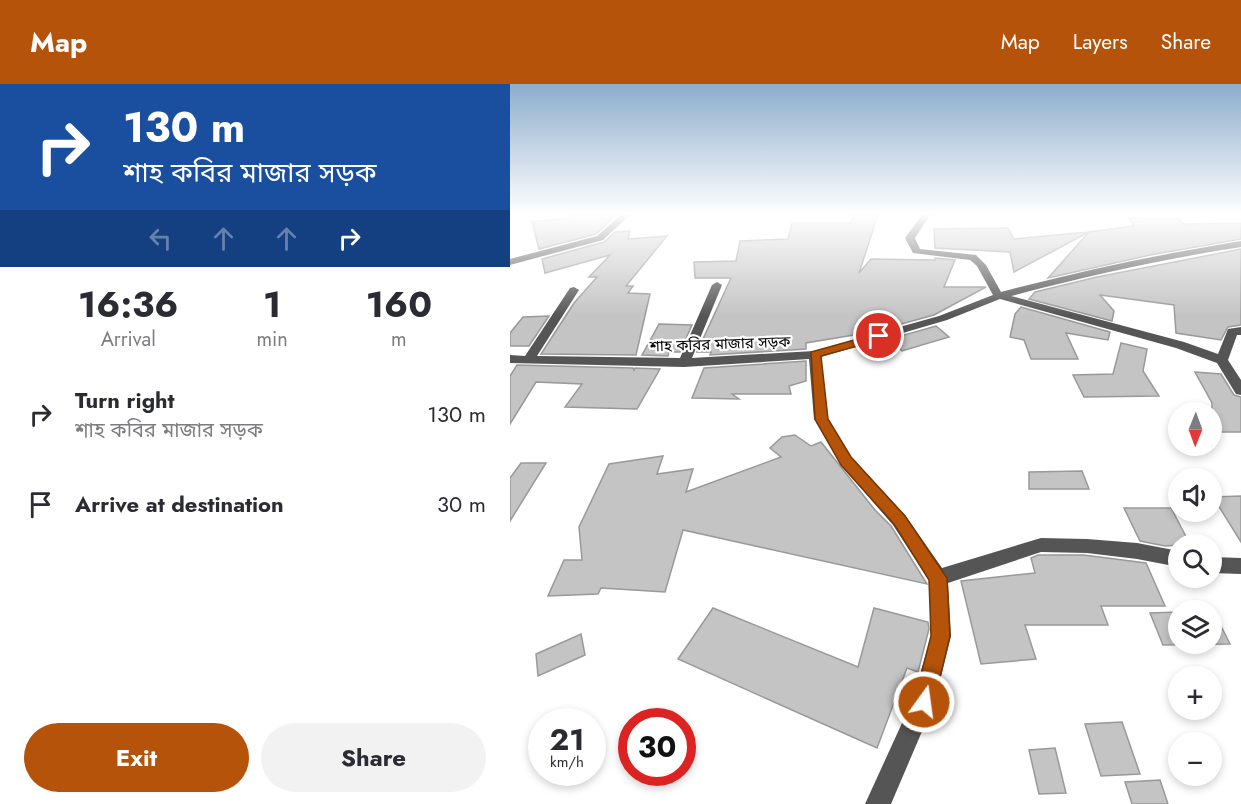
<!DOCTYPE html>
<meta charset="utf-8">
<style>
body{margin:0;font-family:Jost,"Noto Sans Bengali",sans-serif;background:#f2f2f3;color:#2b2b33;height:100vh;display:flex;flex-direction:column;font-size:22px;white-space:nowrap}
*{box-sizing:border-box;margin:0}
p{font-size:20px;color:#7c7c81}
.icon{flex:none;width:33px;height:33px;fill:none;stroke:currentColor;stroke-width:2;stroke-linecap:round;stroke-linejoin:round}
.map{position:relative;flex:1;overflow:hidden}
.details{display:flex;flex-direction:column;background:#fff;width:510px}
.details>*{flex:none}
.guide{background:#1a4fa0;color:#fff;overflow:hidden}
.needle{width:39px;rotate:181deg}
.fabs{position:absolute;left:658px;top:318px;display:grid;gap:12px}
.fabs a{display:grid;place-items:center;width:54px;height:54px;border-radius:50%;background:#fff;box-shadow:0 3px 9px #0003;font-size:30px}
.speed{position:absolute;left:18px;top:624px;display:flex;gap:12px;font-size:30px;font-weight:700;text-align:center}
.speed>*{display:grid;place-content:center;width:78px;height:78px;border-radius:50%;background:#fff;box-shadow:0 3px 9px #0003;line-height:1}
.speed small{font-size:15px;font-weight:400}
.speed .limit{border:9px solid #d22;background:#fff;color:#111}
.pin{position:absolute;display:grid;place-items:center;width:51px;height:51px;color:#fff;margin:-26px;border:3px solid #fff;border-radius:50%;box-shadow:0 2px 6px #0007}
.me{position:absolute;width:66px;margin:-33px;rotate:14deg;stroke-linejoin:round;filter:drop-shadow(0 0 4px #0008)}
.turn{display:flex;align-items:center;gap:21px;height:126px;padding:0 24px;font-size:27px}
.turn .icon{width:78px;height:78px;stroke-width:2.5}
.turn b{display:block;font-size:42px;line-height:51px}
.lanes{display:flex;align-items:center;height:57px;padding:0 24px;background:#0003;justify-content:center;gap:30px;direction:ltr}
.lanes .off{opacity:.35}
.eta{display:flex;justify-content:space-evenly;align-items:center;height:102px;text-align:center}
.eta b{font-size:36px;font-weight:700;line-height:42px}
.action{display:flex;gap:12px;margin-top:auto;padding:12px 24px}
.action a{flex:1;height:69px;border-radius:36px;background:#b45309;color:#fff;font-size:24px;font-weight:700;line-height:69px;text-align:center}
.action a+a{background:#f2f2f3;color:#2b2b33}
ul{padding:0;list-style:none}
li{display:flex;align-items:center;gap:18px;height:90px;padding:0 24px}
li div{flex:1}
li b{display:block;font-size:22px}
li em{font-style:normal}
header{display:flex;align-items:center;gap:36px;box-sizing:border-box;height:84px;padding:0 30px;background:#b45309;color:#fff}
header strong{font-size:28px}
nav{display:flex;gap:33px;margin-inline-start:auto;font-size:21px}
main{display:flex;flex:1;min-height:0}
.map>svg:first-child{display:block}
.building{fill:#c4c4c4;stroke:#999;stroke-width:1.5}
.lines{fill:none;stroke-linecap:round;stroke-linejoin:round}
.minor{fill:#555;fill-rule:evenodd}
.route{fill:#b45309;stroke:#753606;stroke-width:1.5}
.labels{text-anchor:middle;dominant-baseline:central;stroke-width:4.5;stroke-linejoin:round;paint-order:stroke}
.far-street-label{font-size:15px;fill:#000;stroke:#fff}
</style>
<header>
<strong>Map</strong>
<nav><a>Map</a><a>Layers</a><a>Share</a></nav>
</header>
<main>
<section class="details">
<div class="guide">
<div class="turn"><svg class="icon" aria-label="right" viewBox="0 0 24 24"><path d="M7 20v-9h11M14 6l5 5-5 5"/></svg><div><b>130 m</b>শাহ কবির মাজার সড়ক</div></div>
<div class="lanes"><svg class="icon off" aria-label="left" viewBox="0 0 24 24"><path d="M17 20v-9H6M10 6l-5 5 5 5"/></svg><svg class="icon off" aria-label="ahead" viewBox="0 0 24 24"><path d="M12 20V5M6 11l6-6 6 6"/></svg><svg class="icon off" aria-label="ahead" viewBox="0 0 24 24"><path d="M12 20V5M6 11l6-6 6 6"/></svg><svg class="icon" aria-label="right" viewBox="0 0 24 24"><path d="M7 20v-9h11M14 6l5 5-5 5"/></svg></div>
</div>
<div class="eta">
<div><b>16:36</b><p>Arrival</p></div>
<div><b>1</b><p>min</p></div>
<div><b>160</b><p>m</p></div>
</div>
<ul>
<li><svg class="icon" aria-label="right" viewBox="0 0 24 24"><path d="M7 20v-9h11M14 6l5 5-5 5"/></svg><div><b>Turn right</b><p>শাহ কবির মাজার সড়ক</p></div><em>130 m</em></li>
<li><svg class="icon" aria-label="arrive" viewBox="0 0 24 24"><path d="M6 21V4h12l-3 4 3 4H6"/></svg><div><b>Arrive at destination</b></div><em>30 m</em></li>
</ul>
<div class="action"><a>Exit</a><a>Share</a></div>
</section>
<div class="map">
<svg width="731" height="720" viewBox="0 0 731 720">
<rect width="100%" height="100%" fill="#fff"/>
<g class="building">
<path d="M 61,131 L 106,131 L 86,150 L 29,165 L 22,138 L 59,134 Z"/>
<path d="M 344,131 L 368,131 L 349,189 L 361,175 L 425,176 L 425,174 L 445,176 L 434,203 L 476,203 L 424,231 L 362,248 L 296,259 L 296,265 L 200,271 L 201,268 L 187,268 L 221,194 L 185,194 L 184,178 L 226,177 L 230,157 L 278,155 L 282,139 L 341,139 Z"/>
<path d="M 619,134 L 669,135 L 673,140 L 731,139 L 731,155 L 640,171 L 538,194 L 579,148 L 624,142 Z"/>
<path d="M 498,144 L 504,155 L 579,148 L 504,188 L 500,168 L 425,164 L 424,145 Z"/>
<path d="M 120,147 L 118,155 L 157,152 L 116,202 L 123,202 L 118,209 L 140,210 L 126,271 L 31,270 L 64,219 L 87,193 L 79,193 L 100,171 L 35,189 L 32,175 L 94,158 L 105,148 Z"/>
<path d="M 731,165 L 731,241 L 718,243 L 711,256 L 666,249 L 664,221 L 590,211 L 604,227 L 602,237 L 519,215 L 525,208 L 587,193 Z"/>
<path d="M 511,223 L 600,248 L 598,256 L 556,249 L 568,275 L 521,275 L 514,256 L 500,253 L 505,230 Z"/>
<path d="M 39,232 L 19,262 L 0,262 L 0,249 L 13,233 Z"/>
<path d="M 149,240 L 182,241 L 170,268 L 159,268 L 158,272 L 132,271 Z"/>
<path d="M 426,242 L 439,253 L 392,267 L 380,255 Z"/>
<path d="M 611,259 L 637,265 L 633,287 L 649,312 L 574,313 L 563,291 L 603,290 Z"/>
<path d="M 296,277 L 296,297 L 279,302 L 281,310 L 222,310 L 229,315 L 182,314 L 194,284 Z"/>
<path d="M 7,281 L 123,284 L 124,286 L 125,284 L 150,285 L 127,325 L 55,323 L 72,300 L 26,298 L 0,340 L 0,292 Z"/>
<path d="M 685,288 L 711,290 L 724,311 L 731,313 L 731,348 L 702,348 L 702,319 Z"/>
<path d="M 285,351 L 301,362 L 311,358 L 365,426 L 381,442 L 417,500 L 173,446 L 155,508 L 91,504 L 88,510 L 38,512 L 54,476 L 72,476 L 69,443 L 99,380 L 153,372 L 147,390 L 183,385 L 176,408 L 271,373 L 260,364 L 272,353 Z"/>
<path d="M 11,379 L 36,379 L 0,437 L 0,394 Z"/>
<path d="M 572,387 L 579,405 L 519,405 L 519,388 Z"/>
<path d="M 731,412 L 731,458 L 703,413 Z"/>
<path d="M 614,424 L 661,424 L 680,460 L 655,462 L 630,457 Z"/>
<path d="M 528,471 L 574,471 L 636,479 L 655,522 L 591,522 L 598,541 L 515,541 L 526,575 L 471,580 L 451,497 L 525,489 L 521,474 Z"/>
<path d="M 203,524 L 348,583 L 364,524 L 418,538 L 419,545 L 408,588 L 397,584 L 367,664 L 168,575 Z"/>
<path d="M 669,528 L 669,560 L 702,560 L 702,528 L 704,528 L 720,560 L 653,561 L 640,529 Z"/>
<path d="M 71,550 L 75,571 L 28,592 L 26,570 Z"/>
<path d="M 612,638 L 630,690 L 591,692 L 575,640 Z"/>
<path d="M 545,664 L 556,709 L 529,710 L 519,666 Z"/>
<path d="M 650,696 L 658,720 L 622,720 L 615,698 Z"/>
</g>
<g class="lines">
<g class="minor">
<path d="M 111,131 L 120,131 L 93,156 L 0,181 L 0,175 L 87,152 Z"/>
<path d="M 412,131 L 420,131 L 405,154 L 410,165 L 466,171 L 476,181 L 491,208 C 571,187 650,170 731,157 L 731,163 C 653,175 577,192 501,212 L 674,258 L 708,270 L 718,245 L 731,243 L 731,251 L 727,251 L 718,276 L 731,296 L 731,311 L 726,310 L 707,279 L 666,264 L 490,215 L 437,236 L 311,273 L 318,335 L 341,373 L 395,431 L 432,484 L 531,454 L 577,455 L 627,459 L 669,467 L 669,483 L 627,475 L 577,469 L 531,468 L 438,499 L 441,552 L 425,617 L 381,720 L 355,720 L 403,615 L 421,552 L 419,496 L 383,441 L 331,381 L 304,335 L 299,275 L 174,283 L 0,279 L 0,271 L 15,272 L 60,204 L 64,203 L 69,206 L 27,272 L 170,274 L 202,201 L 207,198 L 212,201 L 182,274 L 304,267 L 429,232 L 483,211 L 467,182 L 460,176 L 403,169 L 395,154 Z"/>
<path d="M 702,473 L 731,474 L 731,490 L 702,489 Z"/>
</g>
</g>
<linearGradient id="sky" x2="0" y2="1"><stop stop-color="#8cadcc"/><stop offset="0.56" stop-color="#fff"/><stop offset="1" stop-color="#fff" stop-opacity="0"/></linearGradient>
<rect width="731" height="232" fill="url(#sky)"/>
<path class="route" d="M 369,249 L 374,252 L 373,255 L 311,272 L 318,335 L 341,373 L 395,432 L 437,494 L 440,552 L 424,618 L 421,625 L 414,628 L 407,625 L 404,618 L 421,552 L 419,496 L 384,440 L 331,381 L 305,335 L 301,268 Z"/>
<g class="labels">
<g class="far-street-label">
<text transform="translate(210 260) rotate(-2)">শাহ কবির মাজার সড়ক</text>
</g>
</g>
</svg>
<div class="fabs">
<a><svg class="needle" viewBox="-14 -14 28 28"><path d="M0-13l5 13h-10z" fill="#e53935"/><path d="M0 13l5-13h-10z" fill="#7c7c81"/></svg></a>
<a><svg class="icon" aria-label="sound" viewBox="0 0 24 24"><path d="M4 9h4l5-4v14l-5-4H4zM17 9q2 3 0 6"/></svg></a>
<a><svg class="icon" aria-label="search" viewBox="0 0 24 24"><circle cx="10" cy="10" r="6"/><path d="M15 15l6 6"/></svg></a>
<a><svg class="icon" aria-label="layers" viewBox="0 0 24 24"><path d="M12 4l9 5-9 5-9-5zM3 14l9 5 9-5"/></svg></a>
<a>+</a>
<a>−</a>
</div>
<div class="speed"><div>21<small>km/h</small></div><div class="limit">30</div></div>
<div class="pin" style="left:369px;top:252px;background:#d93025"><svg class="icon" aria-label="arrive" viewBox="0 0 24 24"><path d="M6 21V4h12l-3 4 3 4H6"/></svg></div>
<svg class="me" style="left:414px;top:618px" viewBox="-20 -20 40 40"><circle r="17" fill="#b45309" stroke="#fff" stroke-width="3"/><path d="M0-11L8 9 0 5-8 9z" fill="#fff"/></svg>
</div>
</main>
